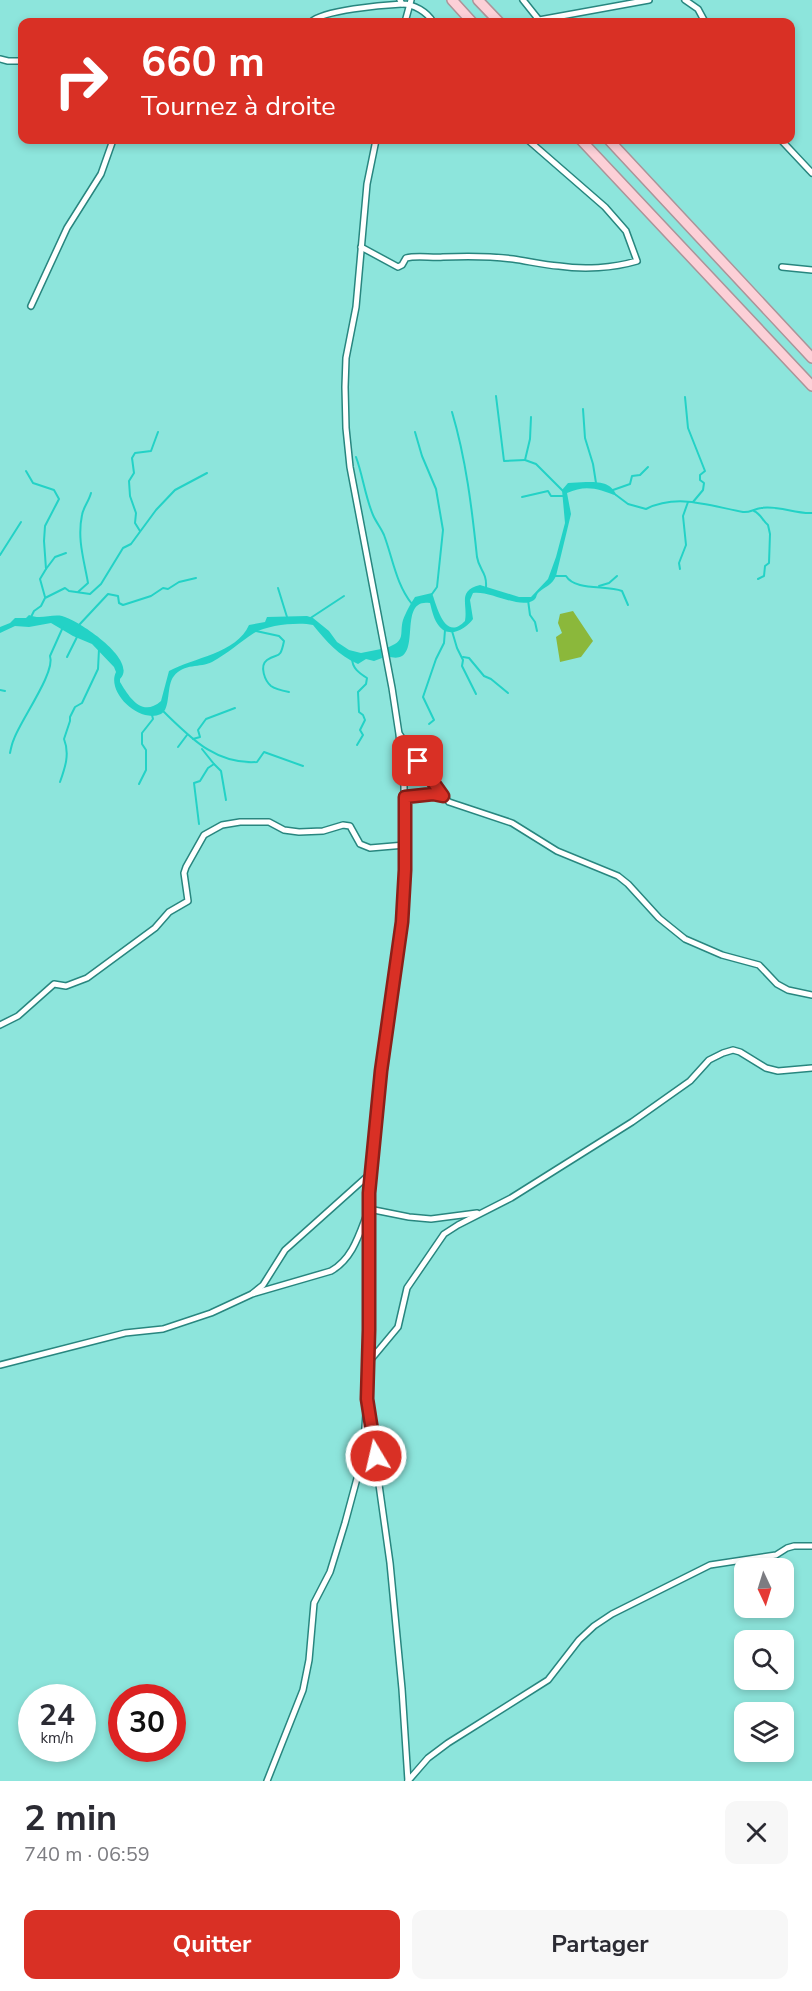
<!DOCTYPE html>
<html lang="fr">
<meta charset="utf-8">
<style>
body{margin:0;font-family:"Nunito Sans",sans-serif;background:#f7f7f7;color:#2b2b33;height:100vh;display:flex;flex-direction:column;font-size:22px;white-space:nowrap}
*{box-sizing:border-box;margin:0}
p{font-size:20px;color:#7c7c81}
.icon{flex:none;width:33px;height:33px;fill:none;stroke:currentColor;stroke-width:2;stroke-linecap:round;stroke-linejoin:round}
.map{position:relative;height:1781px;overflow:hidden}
.panel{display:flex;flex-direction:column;background:#fff;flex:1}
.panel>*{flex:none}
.top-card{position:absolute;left:18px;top:18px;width:777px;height:126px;border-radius:12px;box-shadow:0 3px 9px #0003;background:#d93025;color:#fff;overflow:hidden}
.needle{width:39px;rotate:176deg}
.fabs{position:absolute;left:734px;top:1558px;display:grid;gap:12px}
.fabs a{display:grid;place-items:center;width:60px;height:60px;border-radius:12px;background:#fff;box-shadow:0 3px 9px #0003;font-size:30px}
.speed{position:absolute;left:18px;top:1684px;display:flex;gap:12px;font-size:30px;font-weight:700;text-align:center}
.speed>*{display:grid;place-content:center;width:78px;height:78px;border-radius:50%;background:#fff;box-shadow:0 3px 9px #0003;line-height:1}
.speed small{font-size:15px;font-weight:400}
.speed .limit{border:9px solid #d22;background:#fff;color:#111}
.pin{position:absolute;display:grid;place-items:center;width:51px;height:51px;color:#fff;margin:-26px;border-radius:12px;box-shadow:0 3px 9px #0006}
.me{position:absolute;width:66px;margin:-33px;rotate:351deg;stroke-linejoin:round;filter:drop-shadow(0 0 4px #0008)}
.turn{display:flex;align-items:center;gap:21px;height:126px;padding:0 24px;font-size:27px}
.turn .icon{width:78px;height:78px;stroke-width:2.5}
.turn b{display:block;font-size:42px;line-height:51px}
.round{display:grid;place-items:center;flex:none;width:63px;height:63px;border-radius:12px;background:#f7f7f7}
.head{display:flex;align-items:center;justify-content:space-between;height:102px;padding:0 24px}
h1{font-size:36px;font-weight:700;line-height:45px}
.action{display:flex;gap:12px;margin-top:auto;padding:12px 24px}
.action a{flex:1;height:69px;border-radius:12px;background:#d93025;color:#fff;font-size:24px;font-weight:700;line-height:69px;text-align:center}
.action a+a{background:#f7f7f7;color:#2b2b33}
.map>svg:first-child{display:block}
.green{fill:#8bb83b}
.water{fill:#23d2c6}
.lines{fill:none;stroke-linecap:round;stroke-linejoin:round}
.stream{stroke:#23d2c6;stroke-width:2}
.minor-casing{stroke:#28867f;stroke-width:8}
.trunk-casing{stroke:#ab9499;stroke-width:12}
.minor{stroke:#fff;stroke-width:5}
.trunk{stroke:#fcd0d7;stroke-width:9}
.route-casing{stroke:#8d1f18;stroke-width:15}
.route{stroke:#d93025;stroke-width:10}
</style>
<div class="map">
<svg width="812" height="1781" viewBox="0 0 812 1781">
<rect width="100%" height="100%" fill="#8de5dc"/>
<path class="green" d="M 573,611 L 593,641 L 581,657 L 560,662 L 556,637 L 562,633 L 558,623 L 560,614 Z"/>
<g class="water">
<path d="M 586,482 C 600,482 611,482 617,496 C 599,489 586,484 567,493 L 571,514 L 556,576 C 552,585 546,586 539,592 C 535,596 538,596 534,600 C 520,610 490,590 473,593 L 470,600 L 473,619 C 466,629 449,639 439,626 C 434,620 432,611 430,603 C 400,598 418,646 402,656 C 397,659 392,657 388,657 L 386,648 C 407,641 399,634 403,620 C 406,612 411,603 415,597 L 432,593 C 437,607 445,642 465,621 C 468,603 457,591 480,585 L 519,597 L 531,597 L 548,579 L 556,557 L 565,523 L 562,490 L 568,483 Z"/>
<path d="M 29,615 C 40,620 51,614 62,616 C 78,620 139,660 120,679 L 120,682 C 129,697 142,718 161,701 L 169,671 C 193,658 237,653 249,625 L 265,622 L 267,617 L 307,616 L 313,618 L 329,631 L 337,642 L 349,650 L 361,653 L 381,649 L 382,658 L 374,661 L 366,659 L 358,664 C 338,655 327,642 313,625 C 298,622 268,625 254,633 C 240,642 227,654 212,662 C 200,668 184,663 174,676 C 166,685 171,709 161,714 C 139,724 106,692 116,672 L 114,667 L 92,644 L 73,636 L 51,623 L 29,627 L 15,626 L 0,633 L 0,627 L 10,623 L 15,618 L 26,618 Z"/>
</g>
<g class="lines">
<g class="stream">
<path d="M 496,396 L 504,461 L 525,460"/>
<path d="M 685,397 L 688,428 L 705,471 L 700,475 L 700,480 L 704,483 L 703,490 L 693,502"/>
<path d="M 583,409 L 585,438 L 593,464 L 596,483"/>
<path d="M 452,412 C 466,459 472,509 477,557 C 479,570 487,572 486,587"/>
<path d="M 531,417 L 530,439 L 525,460 L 536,464 L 563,491"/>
<path d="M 415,432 L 422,456 L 436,489 L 443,530 L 437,587 L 432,594"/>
<path d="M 356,457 C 363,476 365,496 373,515 C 376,522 381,528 384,535 C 393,559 396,584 412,604"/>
<path d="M 26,471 L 33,483 L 54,490 L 59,499 L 45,526 L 44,541 L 46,569 L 40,579 L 45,597"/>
<path d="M 613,490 L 630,484 L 632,476 L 640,475 L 648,467"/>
<path d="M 616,495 L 628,504 L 646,509 C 678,493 710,506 743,512 C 749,513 754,509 761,508 C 778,505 795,514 812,513"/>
<path d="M 522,497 L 548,491 L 551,496 L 563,496"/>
<path d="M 754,511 C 761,514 762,520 768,525 L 770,534 L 769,563 L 765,566 L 764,576 L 758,579"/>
<path d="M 140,531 L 135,523 L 136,513 L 130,496 L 129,481 L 134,473 L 132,458 L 135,453 L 151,451 L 158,432"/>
<path d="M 0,555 L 21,522"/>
<path d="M 46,569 L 55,557 L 66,553"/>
<path d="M 680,569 L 679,563 L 686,545 L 683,516 L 688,502"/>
<path d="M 553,576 L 566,576 C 575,591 606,585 622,591 L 628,605"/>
<path d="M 599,586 L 609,583 L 617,576"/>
<path d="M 278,588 L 287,617"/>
<path d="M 78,592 L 88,583 C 84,560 77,539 82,515 C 83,508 89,501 91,493"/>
<path d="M 528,600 L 530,615 L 535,622 L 537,631"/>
<path d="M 31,617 L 34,611 L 41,606 L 45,598 L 65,588 L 69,591 L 90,594 L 101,584 L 123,548 L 131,544 L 156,510 L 175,490 L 207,473"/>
<path d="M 309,619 L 344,596"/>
<path d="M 79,625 L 108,594 L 118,596 L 119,603 L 123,605 L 151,596 L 163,588 L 168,589 L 179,582 L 196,578"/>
<path d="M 256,631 L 279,636 L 284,641 C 280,661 278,652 267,660 C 259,666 265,681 271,686 C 275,689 284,691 289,692"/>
<path d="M 452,631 L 457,648 L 463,660 L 462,666 L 476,694"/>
<path d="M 67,657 L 78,635"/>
<path d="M 463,657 L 469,658 L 484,676 L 491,679 L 508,693"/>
<path d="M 352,658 C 352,668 359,673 367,678 L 366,684 L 358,692 L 359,712 L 363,715 L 365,720 L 360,730 L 363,735 L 357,745"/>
<path d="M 0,690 L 5,691"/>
<path d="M 162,710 C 190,737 215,765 257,762 L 264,752 L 303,766"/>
<path d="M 429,724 L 434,720 L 423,697 L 436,659 L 444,643 L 445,630"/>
<path d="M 193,739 L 200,737 L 198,730 L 206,719 L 235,708"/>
<path d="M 178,747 L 187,735"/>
<path d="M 10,753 C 11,748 12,743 14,739 C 20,721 56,672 50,656 L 63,627"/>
<path d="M 214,764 L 221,771 L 226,800"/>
<path d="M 60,782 C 65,768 70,754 64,739 L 70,721 L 70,717 L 75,707 L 82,703 L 98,669 L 99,649"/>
<path d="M 139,784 L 146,770 L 146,750 L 142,744 L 142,733 L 153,719 L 152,715"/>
<path d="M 199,824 L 194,783 L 200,781 L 208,768 L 214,764 L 202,749"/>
</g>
<defs>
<g id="minor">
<path d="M 400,0 L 402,4 C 414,4 427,12 433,22"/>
<path d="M 523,0 L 539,20 L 649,0"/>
<path d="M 685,0 L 698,9 L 705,22"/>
<path d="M 311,22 C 323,10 383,5 402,4"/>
<path d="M 405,22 L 411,0"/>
<path d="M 0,59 L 8,61 L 22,61"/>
<path d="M 376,140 L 367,184 L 356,307 L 346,358 L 345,387 L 346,428 L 350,467 L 392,688 L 399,734 L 404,786 L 405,870 L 401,922 L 381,1071 L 369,1193 L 369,1330 L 367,1399 L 390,1563 L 402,1689 L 408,1781"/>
<path d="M 781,140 L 812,173"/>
<path d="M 361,247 L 398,267 L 402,265 L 406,258 C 417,255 431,258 443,257 C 466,256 490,256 513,259 C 528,261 543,265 559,266 C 584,270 613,268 637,261 L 626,231 L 605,207 L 528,140"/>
<path d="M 782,267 L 812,270"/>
<path d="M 31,306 L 67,228 L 101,174 L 113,140"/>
<path d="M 400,735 L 435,787 L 449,802 L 512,823 L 557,851 L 618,876 L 628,884 L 659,918 L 685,939 L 722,955 L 759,965 L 777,984 L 788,990 L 812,995"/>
<path d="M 405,797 L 433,794 L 443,796"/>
<path d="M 0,1025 L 18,1016 L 54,984 L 66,986 L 87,978 L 155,928 L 169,912 L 188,901 L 184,873 L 186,867 L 204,835 L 222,825 L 240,822 L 269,822 L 284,830 L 299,832 L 323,831 L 343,825 L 350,826 L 360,844 L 370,848 L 405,845"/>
<path d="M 253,1293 L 263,1285 L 285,1250 L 371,1173"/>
<path d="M 368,1363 L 398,1327 L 407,1288 L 444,1234 L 458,1225 L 511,1198 L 632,1122 L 690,1081 L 709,1060 L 723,1053 L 733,1050 L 740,1052 L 766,1068 L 778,1071 L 812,1068"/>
<path d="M 0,1365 L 125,1333 L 163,1329 L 211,1313 L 252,1294 L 331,1271 C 354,1258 360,1231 369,1209 L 409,1217 L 431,1219 L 477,1213"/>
<path d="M 267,1781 L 303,1690 L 309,1660 L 314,1603 L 330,1572 L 345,1523 L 363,1456 L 366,1413"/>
<path d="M 408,1781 L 428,1758 L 448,1743 L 548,1680 L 579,1640 L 594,1626 L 612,1614 L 710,1565 L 776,1555 L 787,1548 L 794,1546 L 812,1546"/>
</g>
<g id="trunk">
<path d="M 452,0 L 472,22"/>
<path d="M 478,0 L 499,22"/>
<path d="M 581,140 L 812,386"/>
<path d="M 609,140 L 812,358"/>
</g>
</defs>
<use href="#minor" class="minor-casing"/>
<use href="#trunk" class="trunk-casing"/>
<use href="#minor" class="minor"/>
<use href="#trunk" class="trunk"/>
</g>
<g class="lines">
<defs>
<path id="route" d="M 376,1456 L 367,1399 L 369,1330 L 369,1193 L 381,1071 L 402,922 L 405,870 L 405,797 L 433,794 L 443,796 L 418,761"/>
</defs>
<use href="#route" class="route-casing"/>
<use href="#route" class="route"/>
</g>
</svg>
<div class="fabs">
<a><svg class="needle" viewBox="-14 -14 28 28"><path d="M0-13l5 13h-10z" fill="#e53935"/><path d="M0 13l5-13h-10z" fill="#7c7c81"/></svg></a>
<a><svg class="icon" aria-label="search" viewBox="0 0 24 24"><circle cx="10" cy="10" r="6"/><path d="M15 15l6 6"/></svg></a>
<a><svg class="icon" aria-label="layers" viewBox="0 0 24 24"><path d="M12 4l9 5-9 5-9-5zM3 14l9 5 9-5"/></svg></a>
</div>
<div class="speed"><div>24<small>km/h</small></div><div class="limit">30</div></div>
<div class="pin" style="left:418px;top:761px;background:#d93025"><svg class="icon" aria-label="arrive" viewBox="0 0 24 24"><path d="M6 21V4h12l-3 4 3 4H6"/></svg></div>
<svg class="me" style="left:376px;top:1456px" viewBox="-20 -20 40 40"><circle r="17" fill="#d93025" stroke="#fff" stroke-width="3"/><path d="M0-11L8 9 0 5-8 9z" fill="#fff"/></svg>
<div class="top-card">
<div class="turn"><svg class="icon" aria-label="right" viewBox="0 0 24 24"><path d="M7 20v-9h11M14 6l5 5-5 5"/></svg><div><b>660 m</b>Tournez à droite</div></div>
</div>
</div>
<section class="panel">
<div class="head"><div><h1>2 min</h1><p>740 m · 06:59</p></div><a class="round"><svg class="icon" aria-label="close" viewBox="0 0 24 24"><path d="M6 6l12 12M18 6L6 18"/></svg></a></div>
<div class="action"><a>Quitter</a><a>Partager</a></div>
</section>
